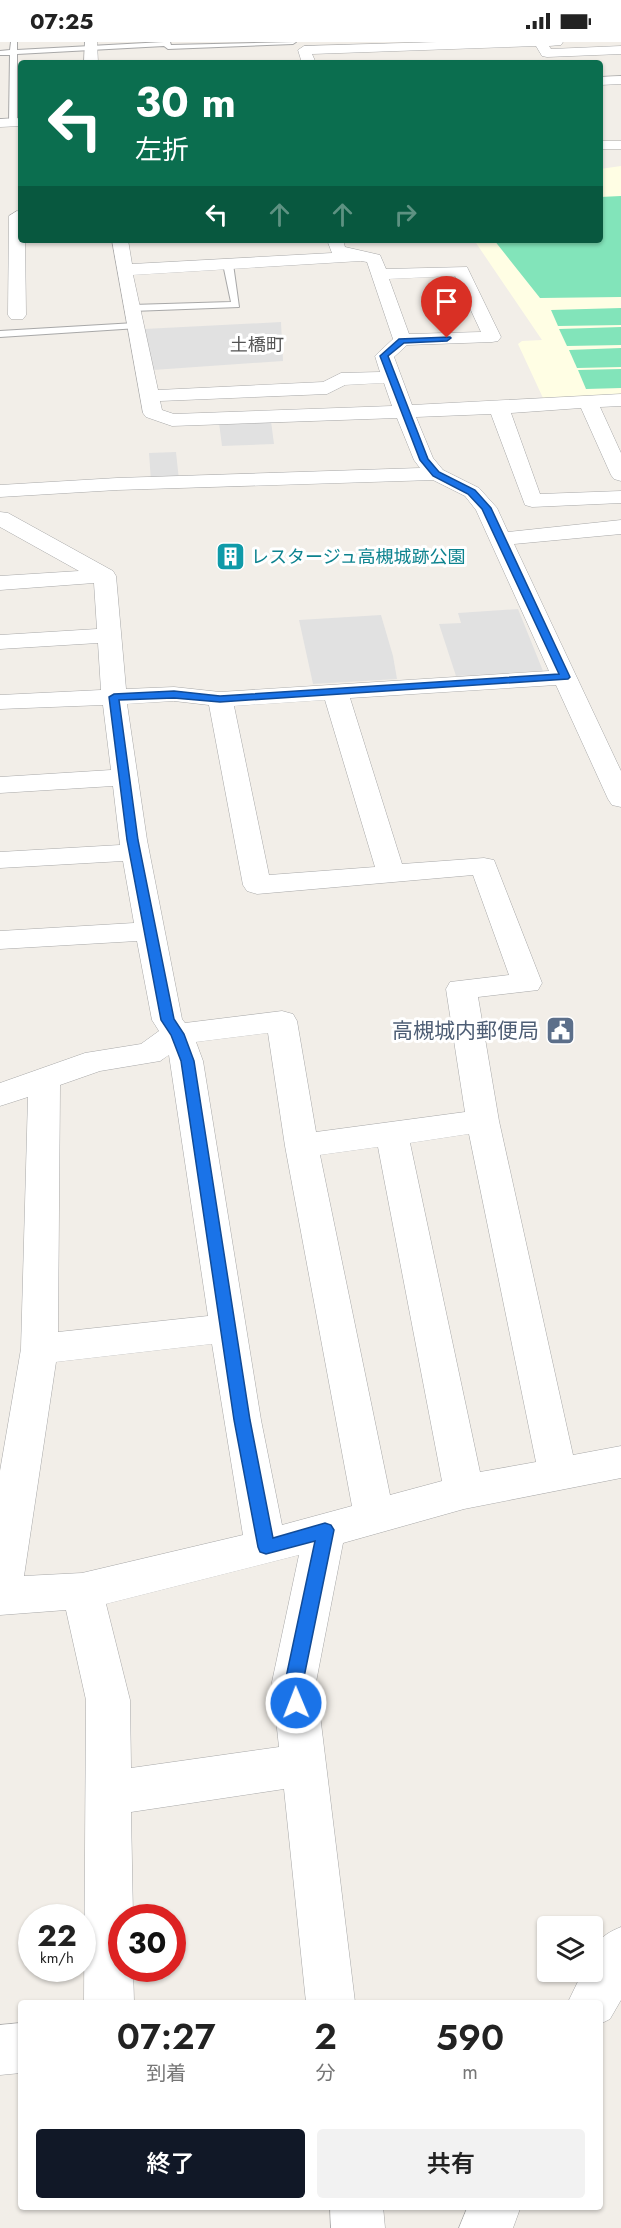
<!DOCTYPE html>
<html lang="ja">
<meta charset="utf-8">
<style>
body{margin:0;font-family:Jost,"Noto Sans JP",sans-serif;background:#f2f2f2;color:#222;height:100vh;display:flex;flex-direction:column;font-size:22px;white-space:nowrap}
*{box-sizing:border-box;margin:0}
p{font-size:20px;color:#767676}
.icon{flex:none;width:33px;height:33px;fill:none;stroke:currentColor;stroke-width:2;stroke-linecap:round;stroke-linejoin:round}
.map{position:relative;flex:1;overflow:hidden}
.panel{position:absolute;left:18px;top:1958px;width:585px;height:210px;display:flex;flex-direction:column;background:#fff;border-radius:6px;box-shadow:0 2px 4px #0004}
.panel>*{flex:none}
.top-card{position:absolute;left:18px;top:18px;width:585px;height:183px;border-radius:6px;box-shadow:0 2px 4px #0004;background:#0b6e4f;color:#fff;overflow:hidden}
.buttons{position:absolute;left:537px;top:1874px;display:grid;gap:12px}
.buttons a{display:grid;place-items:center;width:66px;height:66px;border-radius:6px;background:#fff;box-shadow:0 2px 4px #0004;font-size:30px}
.speed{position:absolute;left:18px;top:1862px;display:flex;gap:12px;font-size:30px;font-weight:700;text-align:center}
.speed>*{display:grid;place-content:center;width:78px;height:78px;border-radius:50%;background:#fff;box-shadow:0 2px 4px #0004;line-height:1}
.speed small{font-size:15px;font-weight:400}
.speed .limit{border:9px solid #d22;background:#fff;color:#111}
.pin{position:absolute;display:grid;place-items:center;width:51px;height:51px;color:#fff;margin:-62px -26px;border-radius:50% 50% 50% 0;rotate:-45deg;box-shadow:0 0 6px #0007}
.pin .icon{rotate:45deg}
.me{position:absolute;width:66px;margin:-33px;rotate:359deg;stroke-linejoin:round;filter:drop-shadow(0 0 4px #0008)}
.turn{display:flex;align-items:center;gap:21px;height:126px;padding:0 18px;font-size:27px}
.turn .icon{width:78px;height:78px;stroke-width:2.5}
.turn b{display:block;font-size:42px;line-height:51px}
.lanes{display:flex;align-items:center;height:57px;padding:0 18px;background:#0003;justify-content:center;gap:30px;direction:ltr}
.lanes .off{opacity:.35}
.eta{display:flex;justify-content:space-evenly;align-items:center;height:102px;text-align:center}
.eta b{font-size:36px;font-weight:600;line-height:42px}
.cta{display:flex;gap:12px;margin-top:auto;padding:12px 18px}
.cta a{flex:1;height:69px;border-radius:6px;background:#111827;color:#fff;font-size:24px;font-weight:600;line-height:69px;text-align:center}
.cta a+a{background:#f2f2f2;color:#222}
.status{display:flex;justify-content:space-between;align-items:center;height:42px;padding:0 30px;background:#fff;direction:ltr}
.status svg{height:16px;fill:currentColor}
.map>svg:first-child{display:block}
.education{fill:#fffee4}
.pitch{fill:#82e4ba}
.parking{fill:#e1e1e1}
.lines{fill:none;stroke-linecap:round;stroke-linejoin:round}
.service-casing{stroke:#a8a8a8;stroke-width:2}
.minor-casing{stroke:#a8a8a8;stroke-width:1}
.service{fill:#fff;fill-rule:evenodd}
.minor{fill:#fff;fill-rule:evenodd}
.route{fill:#1a73e8;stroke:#114b97;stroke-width:1.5}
.labels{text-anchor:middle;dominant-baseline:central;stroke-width:6;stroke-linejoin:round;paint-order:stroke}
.far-neighbourhood-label{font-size:18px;fill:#545454;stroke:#fff}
.far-culture-label{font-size:18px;fill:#0d838f;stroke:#fff;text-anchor:start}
.service-label{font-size:21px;fill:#4e5e75;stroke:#fff;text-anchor:end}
</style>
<div class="status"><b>07:25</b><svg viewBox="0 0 49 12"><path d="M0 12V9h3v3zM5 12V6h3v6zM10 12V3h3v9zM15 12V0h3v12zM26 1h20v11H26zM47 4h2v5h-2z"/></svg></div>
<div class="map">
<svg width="621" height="2186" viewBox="0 0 621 2186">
<rect width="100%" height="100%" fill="#f2eee8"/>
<path class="education" d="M 621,124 L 621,353 L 543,356 L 518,302 L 522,299 L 542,298 L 474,198 L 600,198 L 600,127 Z"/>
<g class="pitch">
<path d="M 621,154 L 621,255 L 540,256 L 494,198 L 600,198 L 600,155 Z"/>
<path d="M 621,266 L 621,283 L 558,284 L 551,268 Z"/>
<path d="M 621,285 L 621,303 L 567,304 L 559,287 Z"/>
<path d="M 621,306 L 621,325 L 577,326 L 569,308 Z"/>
<path d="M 621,327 L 621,346 L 586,347 L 578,328 Z"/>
</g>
<g class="parking">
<path d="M 281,280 L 283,319 L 153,328 L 144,287 Z"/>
<path d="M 271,379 L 274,402 L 222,404 L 219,381 Z"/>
<path d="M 176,410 L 179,438 L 151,439 L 149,411 Z"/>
<path d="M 518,567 L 543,629 L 456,634 L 439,582 L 461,581 L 458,571 Z"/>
<path d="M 381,573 L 393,614 L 397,637 L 313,642 L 299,578 Z"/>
</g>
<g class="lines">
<defs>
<g id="service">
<path d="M 11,0 L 17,0 L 17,8 L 164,0 L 170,0 L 171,3 L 296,0 L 293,2 L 168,7 L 164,4 L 17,12 L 17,80 L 13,82 L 9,80 L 10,13 L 0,13 L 0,9 L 10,8 Z"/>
<path d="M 228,219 L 233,222 L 239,265 L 132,269 L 127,266 L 132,263 L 231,260 L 223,222 Z"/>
<path d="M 135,281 L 138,282 L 138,286 L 0,295 L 0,289 Z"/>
</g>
<g id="minor">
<path d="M 85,0 L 97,0 L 98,21 L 84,21 Z"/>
<path d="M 437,0 L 563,0 L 561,3 L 549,4 L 551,7 L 621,4 L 621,12 L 547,15 L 542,14 L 536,4 L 312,12 L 316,21 L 302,21 L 298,8 L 304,4 Z"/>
<path d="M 621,34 L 621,42 L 600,43 L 600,35 Z"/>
<path d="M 21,76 L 21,84 L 0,85 L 0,77 Z"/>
<rect x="600" y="99" width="21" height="8"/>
<path d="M 17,169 L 21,170 L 21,198 L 25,198 L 26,273 L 23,277 L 11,277 L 8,273 L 9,174 Z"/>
<path d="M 112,198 L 128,198 L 132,222 L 332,211 L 327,198 L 343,198 L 345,205 L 380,213 L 386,227 L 467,225 L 501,295 L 498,299 L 492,300 L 407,303 L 394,315 L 412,363 L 621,352 L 621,364 L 600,365 L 621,411 L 621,439 L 614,437 L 611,433 L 581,366 L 511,371 L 540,452 L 621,449 L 621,461 L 532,465 L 525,463 L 491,372 L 416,375 L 433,416 L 443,428 L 479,446 L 497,466 L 508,490 L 621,478 L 621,492 L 514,502 L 621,729 L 621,765 L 612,763 L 608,757 L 556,643 L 350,656 L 402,822 L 484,816 L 494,818 L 542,941 L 538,948 L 478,955 L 499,1079 L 573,1413 L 621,1404 L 621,1436 L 464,1467 L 343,1501 L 316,1640 L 355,1960 L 306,1960 L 284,1747 L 131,1770 L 133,1875 L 122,1875 L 122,1926 L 133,1926 L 134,1960 L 84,1960 L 86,1658 L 66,1568 L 0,1573 L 0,1429 L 21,1307 L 28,1055 L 0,1064 L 0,1041 L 85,1011 L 141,1002 L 159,989 L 152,978 L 137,899 L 0,907 L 0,889 L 134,881 L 123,819 L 0,826 L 0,810 L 120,803 L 113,744 L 0,751 L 0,735 L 111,728 L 103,663 L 0,667 L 0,653 L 101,648 L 98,601 L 0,607 L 0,593 L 97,587 L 94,541 L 0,548 L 0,534 L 79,529 L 0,485 L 0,470 L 8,471 L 113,529 L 116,534 L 126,647 L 174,645 L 220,650 L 549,629 L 476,468 L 465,454 L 433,438 L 117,448 L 0,455 L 0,443 L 117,436 L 420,426 L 414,418 L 397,376 L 172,384 L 146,375 L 143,371 ZM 361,219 L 367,220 L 393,297 L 375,314 L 380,330 L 341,331 L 323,340 L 158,348 L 133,233 ZM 455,234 L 481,290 L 409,292 L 389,237 ZM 384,341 L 392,364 L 174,372 L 162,368 L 160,359 L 327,352 L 345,343 ZM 325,658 L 375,825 L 269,833 L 234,664 ZM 174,659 L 209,663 L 243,843 L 247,849 L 257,852 L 473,833 L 509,933 L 450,940 L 446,947 L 465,1070 L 316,1090 L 297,979 L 293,972 L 282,969 L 185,981 L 182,977 L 147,798 L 127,662 ZM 268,991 L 285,1104 L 352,1464 L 282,1483 L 261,1378 L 203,1019 L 196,1000 ZM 169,1013 L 208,1274 L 58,1290 L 60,1043 L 100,1029 L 160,1019 ZM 469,1092 L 536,1420 L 480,1430 L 410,1101 ZM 378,1105 L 442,1439 L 390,1453 L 320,1113 ZM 212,1302 L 243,1493 L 82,1531 L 24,1534 L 56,1320 ZM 299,1513 L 272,1640 L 279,1705 L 131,1726 L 130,1658 L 106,1562 Z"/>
<path d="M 621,1885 L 621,1958 L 610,1977 L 600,1982 L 600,1960 L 568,1960 L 583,1929 L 592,1929 C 592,1904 598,1894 621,1885 Z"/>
<path d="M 21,1981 L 21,2031 L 0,2033 L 0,1983 Z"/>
<path d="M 330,2164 L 383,2164 L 385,2186 L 331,2186 Z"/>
<path d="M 468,2164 L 521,2164 L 513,2186 L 459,2186 Z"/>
</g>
</defs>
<use href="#service" class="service-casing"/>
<use href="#minor" class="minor-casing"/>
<use href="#service" class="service"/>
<use href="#minor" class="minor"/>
</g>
<path class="route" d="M 450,295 L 451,296 L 447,299 L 404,301 L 388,314 L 428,417 L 439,430 L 475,448 L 491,466 L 570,635 L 568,637 L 220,660 L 174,656 L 119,658 L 138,798 L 174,977 L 184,992 L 194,1019 L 250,1378 L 273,1496 L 325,1481 L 331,1483 L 334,1488 L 303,1640 L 305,1661 L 303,1667 L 296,1669 L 290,1667 L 285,1640 L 315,1499 L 266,1512 L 260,1510 L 258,1505 L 234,1378 L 181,1019 L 171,993 L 161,978 L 127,798 L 109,655 L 114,652 L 174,649 L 220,654 L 559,632 L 482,467 L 468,452 L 433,434 L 420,418 L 380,314 L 399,297 Z"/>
<defs>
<symbol id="building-square" viewBox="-11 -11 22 22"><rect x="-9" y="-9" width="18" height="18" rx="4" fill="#0f9aa8" stroke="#fff"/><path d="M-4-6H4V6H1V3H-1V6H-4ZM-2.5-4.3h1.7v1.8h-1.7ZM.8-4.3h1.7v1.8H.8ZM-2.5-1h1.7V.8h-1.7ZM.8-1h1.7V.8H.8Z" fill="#fff"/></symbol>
<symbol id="civic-square" viewBox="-11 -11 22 22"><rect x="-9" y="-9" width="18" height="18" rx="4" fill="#5c6f8a" stroke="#fff"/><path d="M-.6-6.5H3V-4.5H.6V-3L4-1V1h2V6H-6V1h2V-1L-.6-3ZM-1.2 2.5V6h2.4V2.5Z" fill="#fff"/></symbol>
</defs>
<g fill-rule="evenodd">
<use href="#building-square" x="214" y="498" width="33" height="33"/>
<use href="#civic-square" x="544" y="972" width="33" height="33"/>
</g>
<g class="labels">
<g class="far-neighbourhood-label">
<text x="257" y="303">土橋町</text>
</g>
<g class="far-culture-label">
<text x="251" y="515">レスタージュ高槻城跡公園</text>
</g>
<g class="service-label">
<text x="539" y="989">高槻城内郵便局</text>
</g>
</g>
</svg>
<div class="buttons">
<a><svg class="icon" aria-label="layers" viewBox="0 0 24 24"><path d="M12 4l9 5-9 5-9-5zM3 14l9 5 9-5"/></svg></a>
</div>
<div class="speed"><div>22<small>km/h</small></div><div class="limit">30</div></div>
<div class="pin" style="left:447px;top:296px;background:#d93025"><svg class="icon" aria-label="arrive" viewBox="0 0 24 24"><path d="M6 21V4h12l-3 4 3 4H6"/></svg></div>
<svg class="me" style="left:296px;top:1661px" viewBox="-20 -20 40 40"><circle r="17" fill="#1a73e8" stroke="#fff" stroke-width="3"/><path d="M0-11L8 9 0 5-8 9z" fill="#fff"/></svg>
<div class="top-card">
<div class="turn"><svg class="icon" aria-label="left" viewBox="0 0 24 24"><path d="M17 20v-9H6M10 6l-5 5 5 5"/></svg><div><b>30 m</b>左折</div></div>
<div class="lanes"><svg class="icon" aria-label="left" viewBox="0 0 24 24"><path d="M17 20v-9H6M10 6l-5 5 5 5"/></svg><svg class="icon off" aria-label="ahead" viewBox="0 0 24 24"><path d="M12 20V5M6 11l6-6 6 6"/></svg><svg class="icon off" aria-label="ahead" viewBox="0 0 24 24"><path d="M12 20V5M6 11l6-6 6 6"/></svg><svg class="icon off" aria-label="right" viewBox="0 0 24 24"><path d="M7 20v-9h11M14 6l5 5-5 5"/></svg></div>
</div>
<section class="panel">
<div class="eta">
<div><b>07:27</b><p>到着</p></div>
<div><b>2</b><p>分</p></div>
<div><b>590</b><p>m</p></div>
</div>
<div class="cta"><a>終了</a><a>共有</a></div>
</section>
</div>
